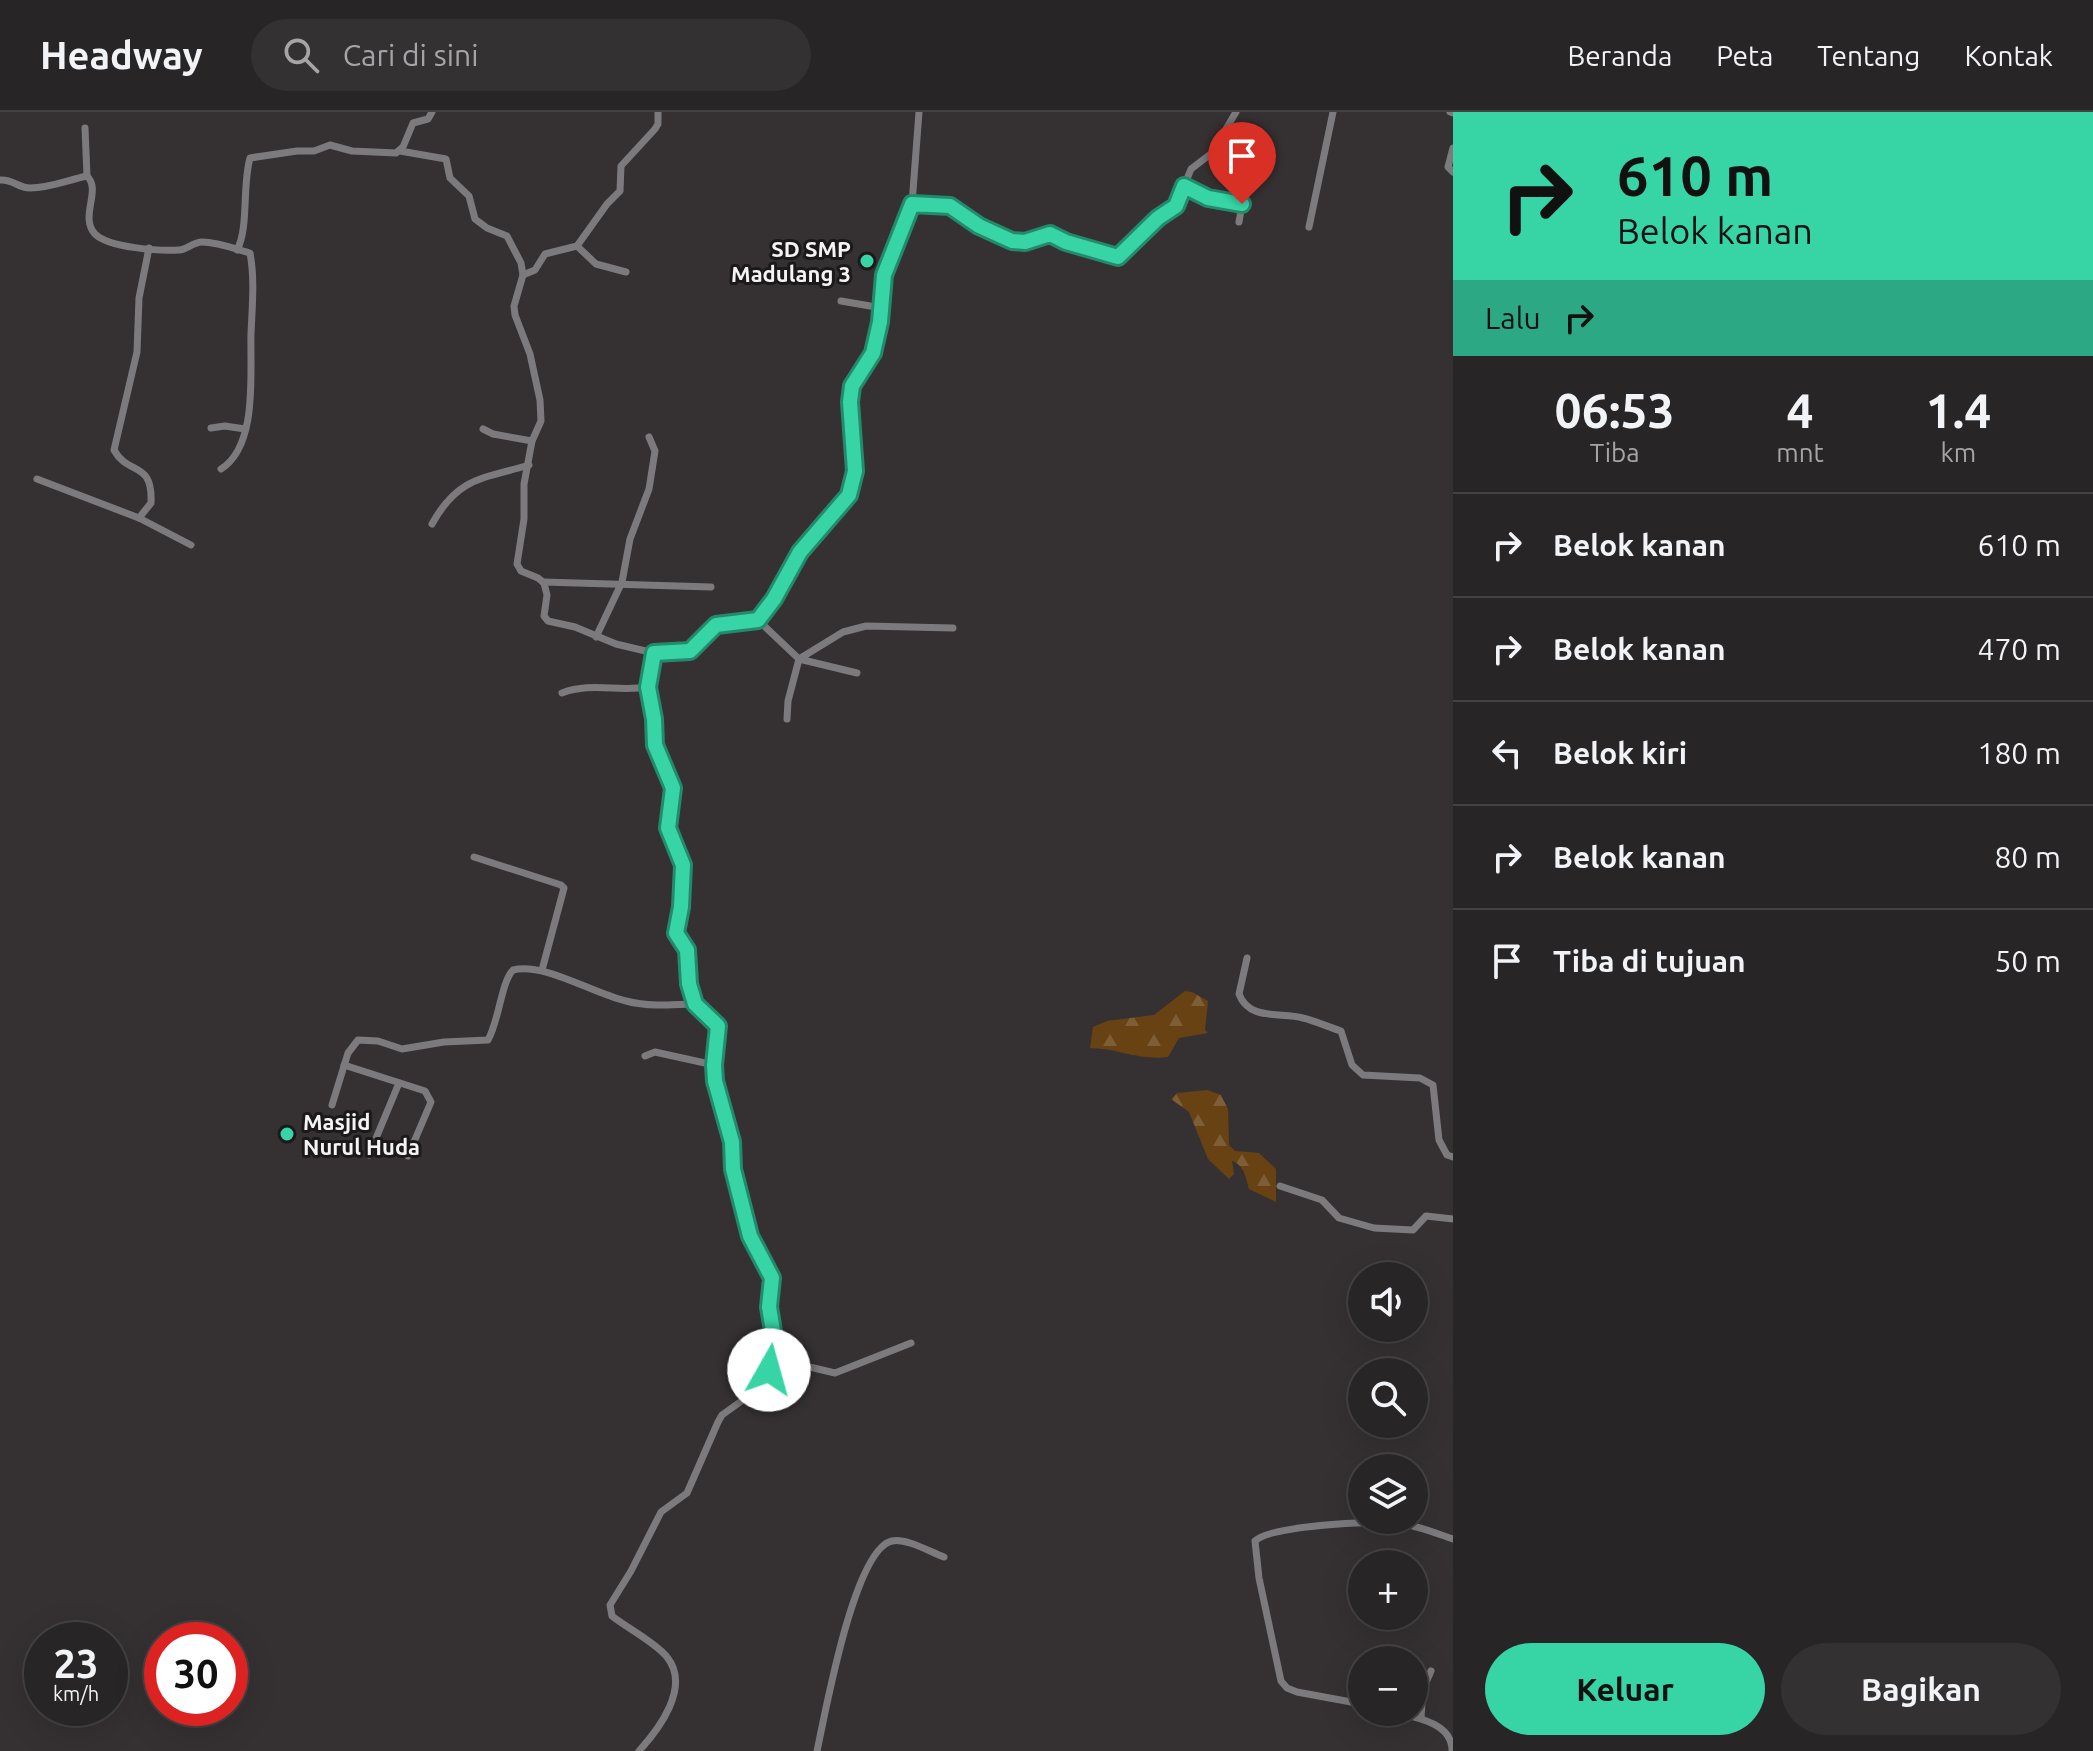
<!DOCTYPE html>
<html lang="id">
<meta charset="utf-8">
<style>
body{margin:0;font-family:Ubuntu,sans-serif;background:#343132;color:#f1f3f6;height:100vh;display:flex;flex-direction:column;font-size:30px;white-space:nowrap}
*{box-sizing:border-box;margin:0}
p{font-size:26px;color:#a5a5a7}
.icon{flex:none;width:44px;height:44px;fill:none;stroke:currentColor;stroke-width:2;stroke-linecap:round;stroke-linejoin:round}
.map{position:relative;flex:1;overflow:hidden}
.drawer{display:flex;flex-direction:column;background:#282526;width:640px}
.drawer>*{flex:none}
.banner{background:#37d4a6;color:#111;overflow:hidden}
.tools{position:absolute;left:1348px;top:1150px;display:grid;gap:16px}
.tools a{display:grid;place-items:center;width:80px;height:80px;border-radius:50%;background:#282526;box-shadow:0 8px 32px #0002,0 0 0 2px #444243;font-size:40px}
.speed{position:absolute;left:24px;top:1510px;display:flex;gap:16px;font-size:40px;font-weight:700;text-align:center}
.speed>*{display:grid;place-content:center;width:104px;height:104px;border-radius:50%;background:#282526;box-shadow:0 8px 32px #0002,0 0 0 2px #444243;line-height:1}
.speed small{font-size:20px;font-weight:400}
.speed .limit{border:12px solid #d22;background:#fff;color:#111}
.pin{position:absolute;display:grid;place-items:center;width:68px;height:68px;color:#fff;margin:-82px -34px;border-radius:50% 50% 50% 0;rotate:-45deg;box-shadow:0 0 8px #0007}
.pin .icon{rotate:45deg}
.me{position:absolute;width:88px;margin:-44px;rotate:7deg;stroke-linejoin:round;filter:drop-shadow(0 0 6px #0008)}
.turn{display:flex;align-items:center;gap:28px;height:168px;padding:0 32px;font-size:36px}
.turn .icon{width:104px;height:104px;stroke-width:2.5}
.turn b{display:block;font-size:56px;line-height:68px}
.then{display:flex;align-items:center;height:76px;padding:0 32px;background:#0003;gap:16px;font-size:30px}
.eta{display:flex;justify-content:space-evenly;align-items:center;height:136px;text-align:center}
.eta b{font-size:48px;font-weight:700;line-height:56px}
.cta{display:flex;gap:16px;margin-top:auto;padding:16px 32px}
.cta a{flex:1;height:92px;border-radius:48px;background:#37d4a6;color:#111;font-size:32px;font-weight:700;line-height:92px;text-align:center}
.cta a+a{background:#343132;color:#f1f3f6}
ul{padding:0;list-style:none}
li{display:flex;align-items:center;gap:24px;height:104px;padding:0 32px;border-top:2px solid #444243}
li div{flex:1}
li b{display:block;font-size:30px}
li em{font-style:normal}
header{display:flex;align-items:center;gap:48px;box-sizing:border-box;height:112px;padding:0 40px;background:#282526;border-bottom:2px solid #444243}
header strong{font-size:38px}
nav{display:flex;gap:44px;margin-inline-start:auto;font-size:28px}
.search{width:560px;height:72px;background:#343132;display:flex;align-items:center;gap:20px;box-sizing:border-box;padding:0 28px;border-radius:44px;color:#a5a5a7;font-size:30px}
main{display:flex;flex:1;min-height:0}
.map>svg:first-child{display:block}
.forest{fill:url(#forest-firs)}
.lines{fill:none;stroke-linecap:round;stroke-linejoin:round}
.street{stroke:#7c7a7c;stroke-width:7}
.route-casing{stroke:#248a6c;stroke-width:20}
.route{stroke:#37d4a6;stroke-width:14}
.poi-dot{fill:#37d4a6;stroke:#1b191a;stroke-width:3}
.labels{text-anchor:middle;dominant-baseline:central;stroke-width:6;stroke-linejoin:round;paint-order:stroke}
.poi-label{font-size:22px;font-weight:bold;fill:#f6f3f4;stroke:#1b191a;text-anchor:end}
</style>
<header>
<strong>Headway</strong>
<div class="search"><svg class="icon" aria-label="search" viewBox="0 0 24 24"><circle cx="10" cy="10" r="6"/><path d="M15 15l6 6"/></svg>Cari di sini</div>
<nav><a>Beranda</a><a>Peta</a><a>Tentang</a><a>Kontak</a></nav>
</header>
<main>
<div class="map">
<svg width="1453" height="1639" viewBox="0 0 1453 1639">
<defs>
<pattern id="forest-firs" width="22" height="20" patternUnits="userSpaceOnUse" patternTransform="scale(2)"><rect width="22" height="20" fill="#684213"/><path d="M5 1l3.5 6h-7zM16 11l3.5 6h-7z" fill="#7e5e36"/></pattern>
</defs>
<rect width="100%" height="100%" fill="#353132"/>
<g class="forest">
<path d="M 1185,879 L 1192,880 L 1208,889 L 1205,918 L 1208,921 L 1179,926 L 1168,945 C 1141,949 1116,936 1090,936 L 1093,915 L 1107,909 L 1154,903 Z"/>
<path d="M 1207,978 L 1221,983 L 1228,997 L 1229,1033 L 1235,1039 L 1259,1041 L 1276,1057 L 1276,1090 L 1249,1077 C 1246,1065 1244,1053 1232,1049 L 1234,1062 L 1229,1067 L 1208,1047 L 1189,1000 L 1171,987 L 1177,981 Z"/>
</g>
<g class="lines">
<g class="street">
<path d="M 1450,0 L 1453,1"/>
<path d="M 85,16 L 87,64"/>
<path d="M 1453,36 L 1448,55 L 1453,60"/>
<path d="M 400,39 L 446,47 L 450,66 L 469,84 L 475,107 L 487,116 L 507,124 L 521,151 L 523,163"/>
<path d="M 0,68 C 13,67 18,76 30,76 C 50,76 68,68 87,64 C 102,78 79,105 95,122 C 109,136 160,139 179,138 C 187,138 193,130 202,130 C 217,130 236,137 250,141 C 255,167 252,196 251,222 C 250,261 258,334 221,357"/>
<path d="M 1184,74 L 1208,86 L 1242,92 L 1239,110"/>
<path d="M 912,92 L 950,94 L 979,114 L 1012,129 L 1025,130 L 1050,122 L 1066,130 L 1121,144 L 1158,106 L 1176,94 L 1191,57 L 1212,41 L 1236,0"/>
<path d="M 1309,115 L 1333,0"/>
<path d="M 577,134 L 596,152 L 626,160"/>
<path d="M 237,138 C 249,116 242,74 250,46 L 297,39 L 314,39 L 330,33 L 352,39 L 396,41 L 403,35 L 413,11 L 428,7 L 432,0"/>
<path d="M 841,189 L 882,196"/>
<path d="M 211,316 L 225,314 L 245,317"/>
<path d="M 483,317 L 493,322 L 532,329"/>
<path d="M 37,367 L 139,406 L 191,433"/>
<path d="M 139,406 L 151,391 C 153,348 128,364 114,338 L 137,240 L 139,186 L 149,136"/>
<path d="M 432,412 C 458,365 482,367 529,353"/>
<path d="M 543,470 L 711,475"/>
<path d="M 758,508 L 799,547 L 857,561"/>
<path d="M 596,525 L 622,470 L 630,427 L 649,377 L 655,339 L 649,325"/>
<path d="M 654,541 L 616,532 L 575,515 L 548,509 L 544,504 L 547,483 L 544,471 L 538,466 L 521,459 L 517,452 L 524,407 L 524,372 L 532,329 L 541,309 L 540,288 L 530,242 L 515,203 L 514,194 L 523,163 L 535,158 L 545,142 L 577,134 L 607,92 L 620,79 L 621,54 L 655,17 L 658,12 L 658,0"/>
<path d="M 562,581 C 591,570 618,580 648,575"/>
<path d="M 787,607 L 788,589 L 799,547 L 843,520 L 866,514 L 953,516"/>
<path d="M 474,745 L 561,773 L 564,776 L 542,858"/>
<path d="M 1247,846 L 1239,882 C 1249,909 1281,900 1303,906 C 1316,909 1328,915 1341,919 L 1352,953 L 1363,963 L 1420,966 L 1433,973 L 1439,1028 L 1447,1043 L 1453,1045"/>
<path d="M 645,944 L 655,940 L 714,953"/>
<path d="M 344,953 L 425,979 L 431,990 L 408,1044"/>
<path d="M 332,993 L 348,941 L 358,928 L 378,929 L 402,937 L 444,930 L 488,928 C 499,909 501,871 513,858 C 544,850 594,882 626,889 C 649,895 672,893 695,892"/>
<path d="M 369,1043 L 399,971"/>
<path d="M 1280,1074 L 1322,1088 L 1339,1106 L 1374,1116 L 1413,1118 L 1426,1104 L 1453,1107"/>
<path d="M 769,1258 L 785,1253 L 801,1253 L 835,1261 L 911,1231"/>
<path d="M 1362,1592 L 1297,1580 L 1287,1576 L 1281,1569 L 1259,1466 L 1255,1429 C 1269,1414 1374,1408 1398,1411 C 1416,1413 1435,1421 1453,1427"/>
<path d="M 1394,1600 C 1415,1605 1453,1611 1452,1639"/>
<path d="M 1421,1606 L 1423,1577 L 1431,1559"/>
<path d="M 639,1639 C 659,1617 691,1575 667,1545 C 655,1530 627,1516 612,1504 L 610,1493 L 631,1459 L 661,1400 L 687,1381 L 718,1310 L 722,1303 L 761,1275 L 769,1258 L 774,1225 L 769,1195 L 772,1166 L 750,1124 L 733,1057 L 732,1030 L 715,969 L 714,953 L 718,914 L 695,892 L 689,872 L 687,838 L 676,821 L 681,795 L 683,753 L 668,716 L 673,676 L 655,633 L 654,607 L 648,575 L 654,541 L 690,539 L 716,513 L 758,508 L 774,487 L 800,440 L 849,383 L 855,359 L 850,290 L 852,274 L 873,241 L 880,210 L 884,163 L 912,92 L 919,0"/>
<path d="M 817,1639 C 825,1603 854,1437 892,1429 C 907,1426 930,1440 944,1445"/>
</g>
</g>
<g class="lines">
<defs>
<path id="route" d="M 769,1258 L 774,1225 L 769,1195 L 772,1166 L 750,1124 L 733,1057 L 732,1030 L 715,969 L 714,953 L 718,914 L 695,892 L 689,872 L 687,838 L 676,821 L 681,795 L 683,753 L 668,716 L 673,676 L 655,633 L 654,607 L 648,575 L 654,541 L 690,539 L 716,513 L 758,508 L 774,487 L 800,440 L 849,383 L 855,359 L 850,290 L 852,274 L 873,241 L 880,210 L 884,163 L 912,92 L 950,94 L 979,114 L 1012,129 L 1025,130 L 1050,122 L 1066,130 L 1118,145 L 1158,106 L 1176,94 L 1184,74 L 1208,86 L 1242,92"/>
</defs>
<use href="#route" class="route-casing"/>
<use href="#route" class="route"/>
</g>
<g class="poi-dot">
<circle cx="867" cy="149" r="8"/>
<circle cx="287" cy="1022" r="8"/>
</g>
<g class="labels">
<g class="poi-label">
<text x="851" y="136">SD SMP<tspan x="851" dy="25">Madulang 3</tspan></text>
<text x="303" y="1009" text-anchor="start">Masjid<tspan x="303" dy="25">Nurul Huda</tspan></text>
</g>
</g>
</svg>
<div class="tools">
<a><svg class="icon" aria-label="sound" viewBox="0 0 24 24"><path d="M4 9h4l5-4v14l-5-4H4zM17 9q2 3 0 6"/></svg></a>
<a><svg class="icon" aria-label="search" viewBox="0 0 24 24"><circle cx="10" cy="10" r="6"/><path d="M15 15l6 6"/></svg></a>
<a><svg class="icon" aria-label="layers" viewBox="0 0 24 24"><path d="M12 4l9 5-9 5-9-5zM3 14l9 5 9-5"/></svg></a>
<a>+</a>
<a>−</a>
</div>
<div class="speed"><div>23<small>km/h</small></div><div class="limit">30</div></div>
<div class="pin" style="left:1242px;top:92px;background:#d93025"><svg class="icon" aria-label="arrive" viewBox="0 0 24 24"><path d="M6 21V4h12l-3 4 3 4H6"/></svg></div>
<svg class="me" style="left:769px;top:1258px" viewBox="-20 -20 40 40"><circle r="19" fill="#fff"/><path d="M0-13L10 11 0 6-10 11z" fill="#37d4a6"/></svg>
</div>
<section class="drawer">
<div class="banner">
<div class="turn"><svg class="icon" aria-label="right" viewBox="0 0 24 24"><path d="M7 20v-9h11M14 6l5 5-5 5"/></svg><div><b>610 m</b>Belok kanan</div></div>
<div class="then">Lalu<svg class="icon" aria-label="right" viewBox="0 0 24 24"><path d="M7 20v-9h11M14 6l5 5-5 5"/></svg></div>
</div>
<div class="eta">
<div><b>06:53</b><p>Tiba</p></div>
<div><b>4</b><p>mnt</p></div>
<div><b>1.4</b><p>km</p></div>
</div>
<ul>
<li><svg class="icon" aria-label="right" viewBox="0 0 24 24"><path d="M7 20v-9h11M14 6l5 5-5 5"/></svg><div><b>Belok kanan</b></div><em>610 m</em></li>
<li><svg class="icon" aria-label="right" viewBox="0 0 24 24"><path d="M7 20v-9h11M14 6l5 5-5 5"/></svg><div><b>Belok kanan</b></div><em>470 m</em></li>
<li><svg class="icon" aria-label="left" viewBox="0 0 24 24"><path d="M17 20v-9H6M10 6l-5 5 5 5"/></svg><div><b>Belok kiri</b></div><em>180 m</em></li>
<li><svg class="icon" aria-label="right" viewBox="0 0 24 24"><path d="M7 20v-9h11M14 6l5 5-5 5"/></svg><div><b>Belok kanan</b></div><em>80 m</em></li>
<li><svg class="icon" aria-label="arrive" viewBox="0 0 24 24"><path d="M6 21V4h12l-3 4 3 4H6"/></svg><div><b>Tiba di tujuan</b></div><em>50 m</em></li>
</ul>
<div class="cta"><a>Keluar</a><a>Bagikan</a></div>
</section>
</main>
